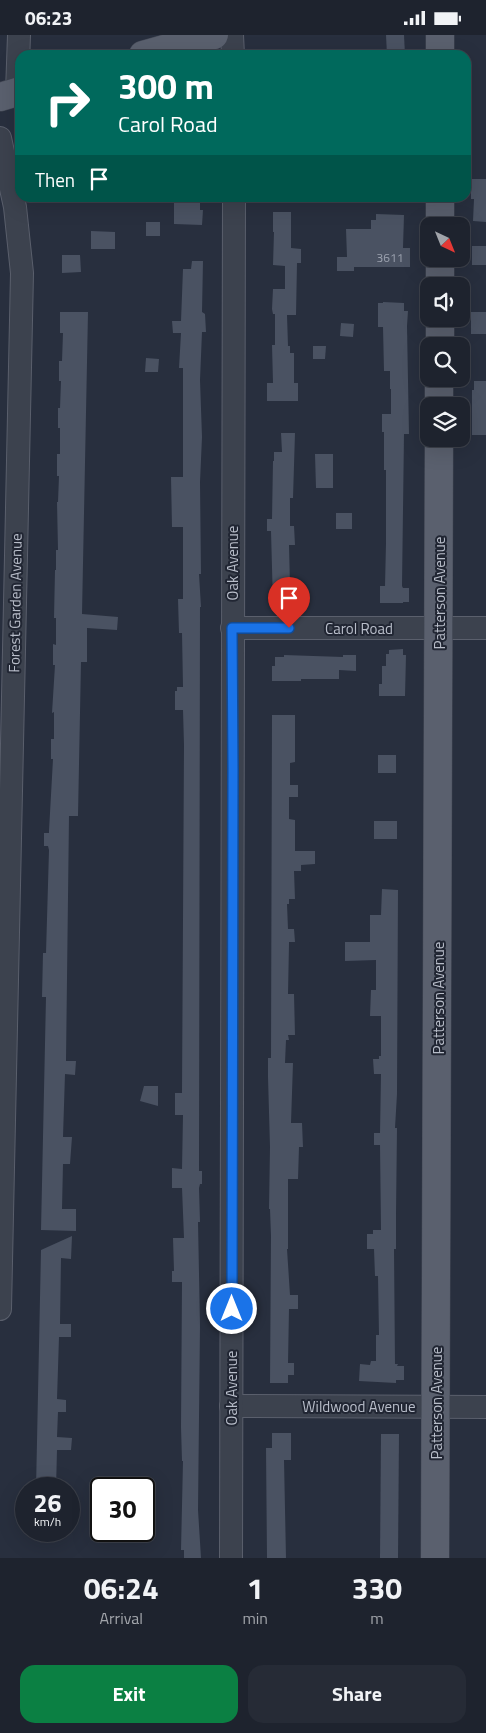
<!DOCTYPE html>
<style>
body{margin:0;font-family:"Titillium Web",sans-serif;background:#262b36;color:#f1f3f6;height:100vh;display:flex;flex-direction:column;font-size:19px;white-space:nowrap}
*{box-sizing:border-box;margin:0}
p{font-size:16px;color:#a1a4aa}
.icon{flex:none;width:28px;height:28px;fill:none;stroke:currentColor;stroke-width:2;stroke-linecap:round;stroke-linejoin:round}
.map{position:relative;height:1523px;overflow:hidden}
.sheet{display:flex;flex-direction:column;background:#1e232e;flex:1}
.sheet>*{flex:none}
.banner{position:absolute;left:15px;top:15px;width:456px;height:152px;border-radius:15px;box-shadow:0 5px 20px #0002,0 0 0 1px #3c404a;background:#00695c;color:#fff;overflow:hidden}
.needle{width:32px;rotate:137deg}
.buttons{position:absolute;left:420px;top:182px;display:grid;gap:10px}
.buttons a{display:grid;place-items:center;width:50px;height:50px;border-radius:10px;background:#1e232e;box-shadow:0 5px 20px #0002,0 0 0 1px #3c404a;font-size:25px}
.speed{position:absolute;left:15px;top:1442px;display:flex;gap:10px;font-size:25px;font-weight:700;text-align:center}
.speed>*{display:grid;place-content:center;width:65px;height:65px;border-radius:50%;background:#1e232e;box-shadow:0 5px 20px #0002,0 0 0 1px #3c404a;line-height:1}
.speed small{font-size:12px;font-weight:400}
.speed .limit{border:2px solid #111;border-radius:8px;background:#fff;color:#111}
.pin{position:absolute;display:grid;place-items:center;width:42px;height:42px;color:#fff;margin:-51px -21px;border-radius:50% 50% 50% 0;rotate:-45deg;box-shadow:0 0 5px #0007}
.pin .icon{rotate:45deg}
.me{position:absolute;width:55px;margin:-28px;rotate:0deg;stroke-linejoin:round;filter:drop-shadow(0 0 4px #0008)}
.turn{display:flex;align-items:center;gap:18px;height:105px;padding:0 20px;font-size:22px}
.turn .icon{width:65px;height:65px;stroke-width:2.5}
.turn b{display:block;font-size:35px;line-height:42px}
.then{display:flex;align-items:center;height:48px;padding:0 20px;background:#0003;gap:10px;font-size:19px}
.eta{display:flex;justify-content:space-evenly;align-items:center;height:85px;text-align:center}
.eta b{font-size:30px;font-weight:700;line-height:35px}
.cta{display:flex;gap:10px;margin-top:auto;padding:10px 20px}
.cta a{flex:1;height:58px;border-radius:15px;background:#0b8043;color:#fff;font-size:20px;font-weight:700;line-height:58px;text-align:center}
.cta a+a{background:#262b36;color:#f1f3f6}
.status{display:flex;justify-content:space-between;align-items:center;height:35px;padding:0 25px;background:#1e232e;direction:ltr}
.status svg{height:14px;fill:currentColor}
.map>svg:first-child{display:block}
.building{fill:#4a5262}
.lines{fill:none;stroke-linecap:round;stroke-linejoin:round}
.minor-casing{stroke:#5a5f6c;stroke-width:24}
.major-casing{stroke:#454a57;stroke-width:29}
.minor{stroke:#3c424e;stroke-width:22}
.major{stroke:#5a606e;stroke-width:28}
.route-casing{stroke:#114b97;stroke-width:12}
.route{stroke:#1a73e8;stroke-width:9}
.labels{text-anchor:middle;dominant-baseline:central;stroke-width:4;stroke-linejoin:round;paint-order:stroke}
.number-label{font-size:12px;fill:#9ca2af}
.street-label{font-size:15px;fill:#b8bdc9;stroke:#212633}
</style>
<div class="status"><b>06:23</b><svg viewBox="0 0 49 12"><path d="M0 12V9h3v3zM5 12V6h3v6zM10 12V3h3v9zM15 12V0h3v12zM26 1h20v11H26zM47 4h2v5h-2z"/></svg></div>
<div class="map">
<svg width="486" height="1523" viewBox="0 0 486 1523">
<rect width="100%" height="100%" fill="#282f3e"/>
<g class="building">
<path d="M 386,0 L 404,0 L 405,20 L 387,20 Z"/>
<path d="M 471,144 L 486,144 L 486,187 L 473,186 L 474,164 L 471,164 Z"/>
<path d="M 179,164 L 200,166 L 200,175 L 203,175 L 202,190 L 174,189 L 174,165 L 179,166 Z"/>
<path d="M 273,177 L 291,177 L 291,213 L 301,214 L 301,228 L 297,228 L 296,280 L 287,280 L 288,311 L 290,311 L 290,318 L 294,318 L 294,348 L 298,348 L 298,366 L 267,366 L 267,348 L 273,348 L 272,310 L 275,310 L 275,279 L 273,279 L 272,274 L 273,254 L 285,254 L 285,231 L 273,230 L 274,197 L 273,197 Z"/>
<path d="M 376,179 L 404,180 L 403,213 L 410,213 L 410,232 L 354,232 L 354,236 L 337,236 L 337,222 L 347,222 L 346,194 L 371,194 L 371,185 L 376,185 Z"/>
<rect x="146" y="187" width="14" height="14"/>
<path d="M 91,196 L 115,197 L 115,214 L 91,214 Z"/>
<rect x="472" y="211" width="14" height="19"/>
<path d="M 62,220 L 80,220 L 81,237 L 62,238 Z"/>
<path d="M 192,226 L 203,226 L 202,277 L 205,279 L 206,297 L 202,297 L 200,345 L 202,402 L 200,447 L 201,539 L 199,539 L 201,572 L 200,572 L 199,1136 L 202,1136 L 202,1149 L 200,1149 L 199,1153 L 200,1187 L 198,1187 L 200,1290 L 198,1475 L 201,1523 L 184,1523 L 184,1515 L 181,1515 L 183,1426 L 182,1426 L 181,1392 L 182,1247 L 172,1247 L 172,1236 L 174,1236 L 173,1203 L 184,1203 L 182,1153 L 172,1153 L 172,1133 L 182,1134 L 183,1080 L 175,1080 L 175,1058 L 182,1058 L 184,710 L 183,675 L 175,675 L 175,656 L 177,656 L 177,652 L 183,652 L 182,598 L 179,598 L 178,564 L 183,564 L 183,492 L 172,492 L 171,442 L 183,442 L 183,333 L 179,333 L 181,298 L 173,298 L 172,286 L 181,286 L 183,234 L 191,234 Z"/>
<path d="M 383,267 L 404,268 L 404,276 L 408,276 L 407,291 L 409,399 L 404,399 L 402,551 L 403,553 L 409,553 L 409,567 L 403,567 L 403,568 L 380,568 L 380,551 L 385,551 L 386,508 L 386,435 L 384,435 L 384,397 L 382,397 L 382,379 L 391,379 L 391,354 L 390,354 L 390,336 L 384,336 L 383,292 L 378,292 L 378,268 L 383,268 Z"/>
<path d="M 60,277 L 88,277 L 82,579 L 118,582 L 117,595 L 87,593 L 87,627 L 81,627 L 78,781 L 69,781 L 66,1026 L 76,1026 L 75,1040 L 65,1039 L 63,1102 L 72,1102 L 70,1129 L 63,1129 L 62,1174 L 76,1174 L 76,1196 L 41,1195 L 46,962 L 42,962 L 43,918 L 46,918 L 49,815 L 48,811 L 44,811 L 44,798 L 49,798 L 49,796 L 53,724 L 51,724 L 51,704 L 54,704 L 54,677 L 52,678 L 55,630 L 53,630 L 53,609 L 56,610 L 56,583 L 54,583 L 55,535 L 56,535 L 56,515 L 58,515 L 57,467 L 58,467 L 59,441 L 57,441 L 57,419 L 60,419 L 60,393 L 58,393 L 58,373 L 60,373 L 61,346 L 59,346 L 59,326 L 62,326 L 63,298 L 60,298 Z"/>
<rect x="471" y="277" width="15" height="22"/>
<path d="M 341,288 L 354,289 L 353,302 L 340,301 Z"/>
<path d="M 313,311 L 326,311 L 325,324 L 313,324 Z"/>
<path d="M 146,323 L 159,324 L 158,337 L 145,337 Z"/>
<path d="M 474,346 L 486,346 L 486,400 L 472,400 L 472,355 L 474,355 Z"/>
<path d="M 281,398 L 295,398 L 293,463 L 290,463 L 290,491 L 294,491 L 295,510 L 289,510 L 290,551 L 295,551 L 295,568 L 273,569 L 271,496 L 267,496 L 267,484 L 272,484 L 273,426 L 274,426 L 274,417 L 282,417 Z"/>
<path d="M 315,419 L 333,419 L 333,453 L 316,453 Z"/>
<rect x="336" y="478" width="16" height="16"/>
<path d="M 403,614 L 403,620 L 406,620 L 405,661 L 379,661 L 379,649 L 382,649 L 382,631 L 386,631 L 386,619 L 389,619 L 389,615 Z"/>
<path d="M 284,620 L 343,622 L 343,620 L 356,620 L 356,636 L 339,635 L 339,644 L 301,644 L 301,646 L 272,646 L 272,631 L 275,631 L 275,622 L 284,622 Z"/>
<path d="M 272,680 L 295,680 L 295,727 L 290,728 L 290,750 L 298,750 L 298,762 L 289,762 L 289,784 L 295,785 L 295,816 L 315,816 L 315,829 L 301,830 L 301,836 L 294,836 L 295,864 L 289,864 L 289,869 L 287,869 L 288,894 L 294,894 L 295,907 L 289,907 L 289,909 L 288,959 L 294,959 L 295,1000 L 288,1000 L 289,1005 L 286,1005 L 285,1028 L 293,1028 L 291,1088 L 302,1088 L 303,1112 L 299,1112 L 298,1144 L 288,1144 L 288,1214 L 287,1214 L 290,1260 L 298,1260 L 298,1274 L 289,1274 L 288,1328 L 294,1328 L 294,1340 L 288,1340 L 288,1348 L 270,1348 L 271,1201 L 270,1174 L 269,1174 L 270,1112 L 268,1042 L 268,1023 L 271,1023 Z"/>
<rect x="378" y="720" width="18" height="18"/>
<rect x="374" y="786" width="23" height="18"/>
<path d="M 382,854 L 398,855 L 397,1059 L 395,1093 L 397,1093 L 396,1179 L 396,1214 L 394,1214 L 395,1329 L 398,1329 L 397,1331 L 404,1331 L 404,1345 L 396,1345 L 396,1348 L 359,1346 L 360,1329 L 370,1330 L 371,1326 L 376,1326 L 376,1300 L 379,1300 L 378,1241 L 375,1241 L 374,1214 L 367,1214 L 367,1199 L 373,1199 L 373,1195 L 381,1195 L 380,1110 L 374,1110 L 374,1098 L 380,1098 L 381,1039 L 374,1039 L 373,1024 L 379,1024 L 379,1021 L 381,1021 L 381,981 L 370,981 L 371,955 L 376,955 L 376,925 L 345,926 L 345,907 L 370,907 L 370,880 L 381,880 Z"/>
<path d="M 144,1051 L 158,1051 L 158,1071 L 140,1066 Z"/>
<path d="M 72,1201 L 71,1224 L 61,1223 L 60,1289 L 71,1289 L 71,1302 L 59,1302 L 57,1364 L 66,1365 L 66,1377 L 58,1377 L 57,1402 L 72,1403 L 71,1415 L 57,1415 L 56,1454 L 36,1454 L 41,1215 Z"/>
<path d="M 272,1398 L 291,1398 L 291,1425 L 284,1425 L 286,1523 L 267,1523 L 266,1413 L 272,1413 Z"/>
<path d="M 381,1399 L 399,1399 L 398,1523 L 380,1523 Z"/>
</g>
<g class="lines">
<defs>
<g id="minor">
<path d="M 232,0 L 233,20"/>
<path d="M 17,57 L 19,0"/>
<path d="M 0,103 L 15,172 L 22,238 L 0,1274"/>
<path d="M 232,593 L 486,593"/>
<path d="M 231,1371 L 486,1372"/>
<path d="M 231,1523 L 234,162"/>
</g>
<g id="major">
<path d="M 143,20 L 214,0"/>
<path d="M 440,20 L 440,0"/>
<path d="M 0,62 L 20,56"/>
<path d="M 440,191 L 440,162"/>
<path d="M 440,251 L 440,224"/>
<path d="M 440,311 L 440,284"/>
<path d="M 439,371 L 439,344"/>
<path d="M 435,1523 L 439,404"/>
</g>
</defs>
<use href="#minor" class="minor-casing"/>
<use href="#major" class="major-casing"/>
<use href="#minor" class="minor"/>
<use href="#major" class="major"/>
</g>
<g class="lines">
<defs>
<path id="route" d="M 232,1274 L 233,733 L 232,593 L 289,593"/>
</defs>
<use href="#route" class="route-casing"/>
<use href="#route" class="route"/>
</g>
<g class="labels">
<g class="number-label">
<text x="390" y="222">3611</text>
</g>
<g class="street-label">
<text transform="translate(232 528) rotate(-90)">Oak Avenue</text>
<text transform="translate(439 558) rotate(-90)">Patterson Avenue</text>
<text transform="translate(15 568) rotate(-89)">Forest Garden Avenue</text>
<text x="359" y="593">Carol Road</text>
<text transform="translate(438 963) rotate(-90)">Patterson Avenue</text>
<text transform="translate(231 1353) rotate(-90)">Oak Avenue</text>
<text transform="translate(436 1368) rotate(-90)">Patterson Avenue</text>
<text x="359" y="1371">Wildwood Avenue</text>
</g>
</g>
</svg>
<div class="buttons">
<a><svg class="needle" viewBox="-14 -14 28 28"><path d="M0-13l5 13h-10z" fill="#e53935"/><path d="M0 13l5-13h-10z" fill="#a1a4aa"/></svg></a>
<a><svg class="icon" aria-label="sound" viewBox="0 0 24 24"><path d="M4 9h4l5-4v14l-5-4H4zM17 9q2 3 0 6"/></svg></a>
<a><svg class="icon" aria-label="search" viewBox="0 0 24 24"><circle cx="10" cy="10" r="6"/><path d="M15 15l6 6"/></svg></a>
<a><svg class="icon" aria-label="layers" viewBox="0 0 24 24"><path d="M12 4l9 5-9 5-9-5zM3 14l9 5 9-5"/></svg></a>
</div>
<div class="speed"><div>26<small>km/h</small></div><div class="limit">30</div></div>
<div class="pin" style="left:289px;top:593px;background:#d93025"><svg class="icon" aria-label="arrive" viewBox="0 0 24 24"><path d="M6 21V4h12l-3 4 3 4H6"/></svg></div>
<svg class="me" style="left:232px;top:1274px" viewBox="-20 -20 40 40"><circle r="17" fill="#1a73e8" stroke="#fff" stroke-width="3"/><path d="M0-11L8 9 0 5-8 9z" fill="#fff"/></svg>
<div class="banner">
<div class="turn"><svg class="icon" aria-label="right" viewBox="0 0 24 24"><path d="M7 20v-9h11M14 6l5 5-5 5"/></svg><div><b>300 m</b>Carol Road</div></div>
<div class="then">Then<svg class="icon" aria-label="arrive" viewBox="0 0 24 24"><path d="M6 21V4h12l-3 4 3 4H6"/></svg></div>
</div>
</div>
<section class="sheet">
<div class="eta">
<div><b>06:24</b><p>Arrival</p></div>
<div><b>1</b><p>min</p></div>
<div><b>330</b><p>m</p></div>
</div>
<div class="cta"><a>Exit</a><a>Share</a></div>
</section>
